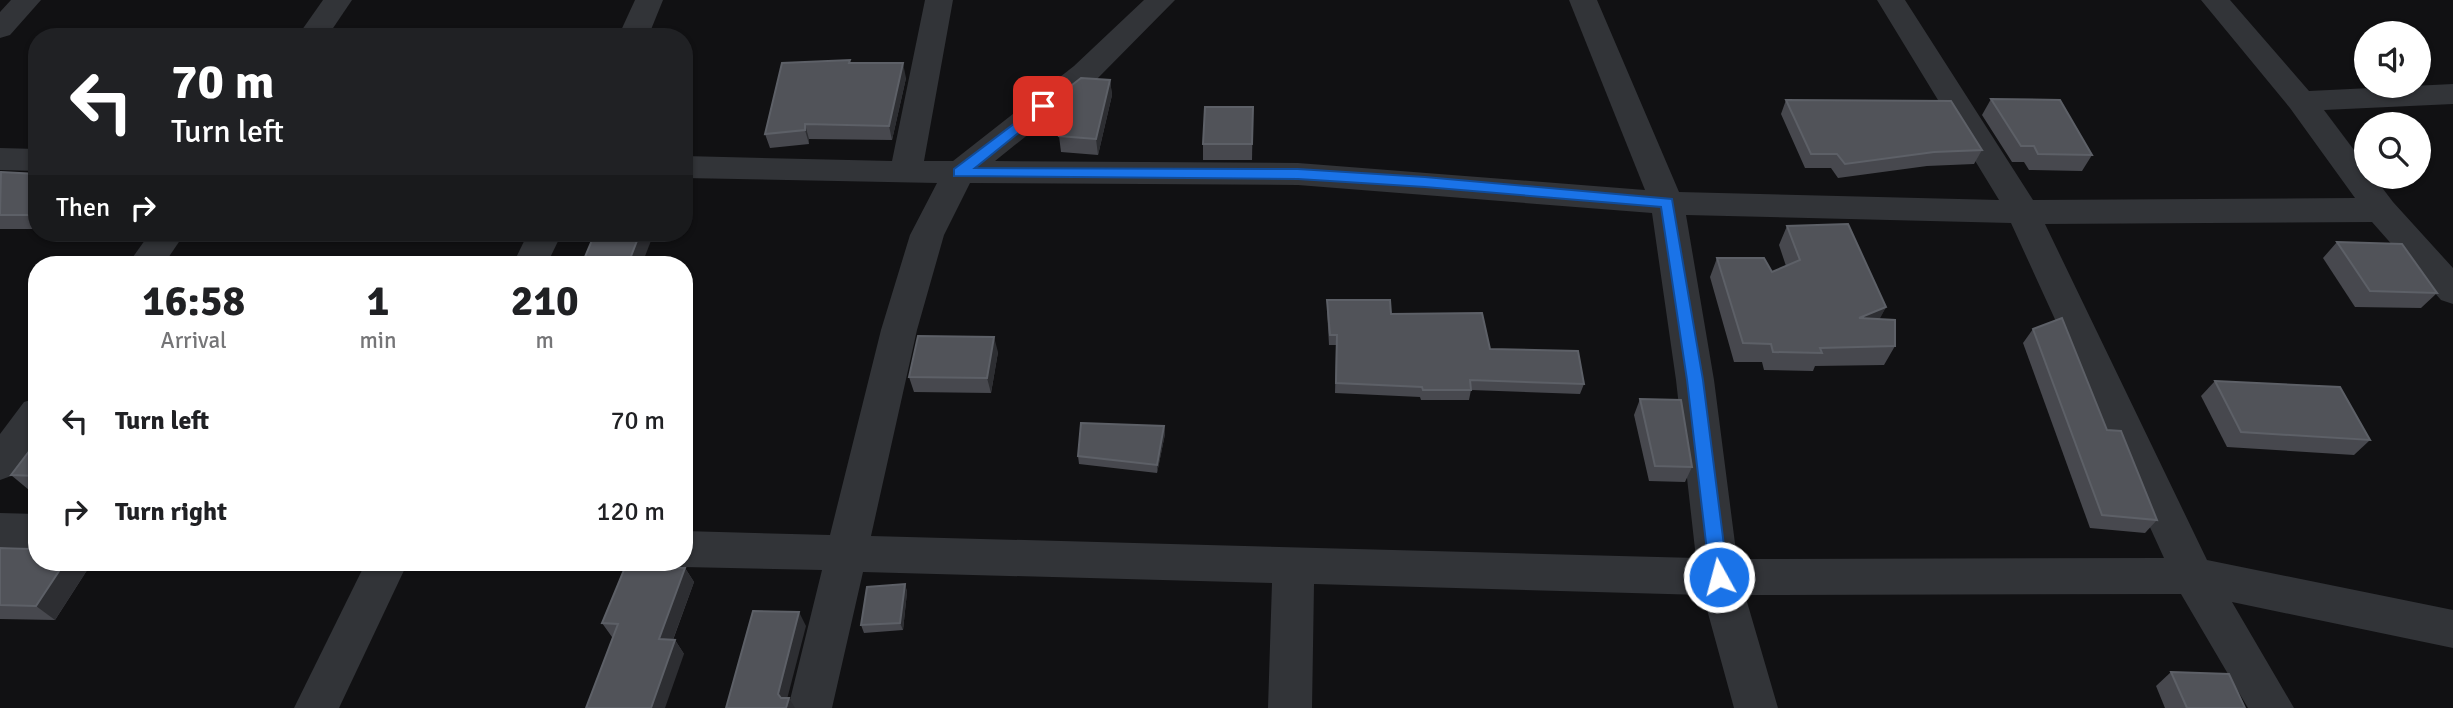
<!DOCTYPE html>
<style>
body{margin:0;font-family:Signika,sans-serif;background:#f6f6f6;color:#202124;height:100vh;display:flex;flex-direction:column;font-size:26px;white-space:nowrap}
*{box-sizing:border-box;margin:0}
p{font-size:23px;color:#757577}
.icon{flex:none;width:38px;height:38px;fill:none;stroke:currentColor;stroke-width:2;stroke-linecap:round;stroke-linejoin:round}
.map{position:relative;flex:1;overflow:hidden}
.panel{position:absolute;left:28px;top:256px;width:665px;height:315px;display:flex;flex-direction:column;background:#fff;border-radius:28px;box-shadow:0 2px 5px #0004}
.panel>*{flex:none}
.top-card{position:absolute;left:28px;top:28px;width:665px;height:214px;border-radius:28px;box-shadow:0 2px 5px #0004;background:#202124;color:#fff;overflow:hidden}
.tools{position:absolute;left:2354px;top:21px;display:grid;gap:14px}
.tools a{display:grid;place-items:center;width:77px;height:77px;border-radius:50%;background:#fff;box-shadow:0 2px 5px #0004;font-size:35px}
.pin{position:absolute;display:grid;place-items:center;width:60px;height:60px;color:#fff;margin:-30px;border-radius:14px;box-shadow:0 4px 10px #0006}
.me{position:absolute;width:77px;margin:-38px;rotate:353deg;stroke-linejoin:round;filter:drop-shadow(0 0 5px #0008)}
.turn{display:flex;align-items:center;gap:24px;height:147px;padding:0 28px;font-size:32px}
.turn .icon{width:91px;height:91px;stroke-width:2.5}
.turn b{display:block;font-size:49px;line-height:60px}
.then{display:flex;align-items:center;height:66px;padding:0 28px;background:#0003;gap:14px;font-size:26px}
.eta{display:flex;justify-content:space-evenly;align-items:center;height:119px;text-align:center}
.eta b{font-size:42px;font-weight:700;line-height:49px}
ul{padding:0;list-style:none}
li{display:flex;align-items:center;gap:21px;height:91px;padding:0 28px}
li div{flex:1}
li b{display:block;font-size:26px}
li em{font-style:normal}
.map>svg:first-child{display:block}
.lines{fill:none;stroke-linecap:round;stroke-linejoin:round}
.street{fill:#323438;fill-rule:evenodd}
.wall{fill:#47484e}
.shaded-wall{fill:#2d2e32}
.building{fill:#515359;stroke:#5d6067;stroke-width:2}
.route{fill:#1a73e8;stroke:#114b97;stroke-width:2}
</style>
<div class="map">
<svg width="2453" height="708" viewBox="0 0 2453 708">
<rect width="100%" height="100%" fill="#111113"/>
<g class="lines">
<g class="street">
<path d="M 11,0 L 41,0 L 10,35 L 0,38 L 0,12 Z"/>
<path d="M 323,0 L 352,0 L 327,37 L 297,37 Z"/>
<path d="M 635,0 L 663,0 L 648,37 L 618,37 Z"/>
<path d="M 925,0 L 953,0 L 924,161 L 953,161 L 1074,66 L 1144,0 L 1175,0 L 1096,80 L 995,161 L 1298,163 L 1645,190 L 1569,0 L 1597,0 L 1679,192 L 1999,200 L 1877,0 L 1905,0 L 2033,200 L 2355,198 L 2290,108 L 2201,0 L 2230,0 L 2309,91 L 2453,84 L 2453,104 L 2324,110 L 2366,166 L 2366,177 L 2374,177 L 2393,202 L 2453,268 L 2453,304 L 2441,300 L 2372,222 L 2045,224 L 2207,560 L 2453,610 L 2453,648 L 2232,602 L 2294,708 L 2248,708 L 2181,594 L 1745,595 L 1778,708 L 1734,708 L 1703,595 L 1314,584 L 1312,708 L 1268,708 L 1272,583 L 863,572 L 832,708 L 788,708 L 822,570 L 684,567 L 670,562 L 684,562 L 684,531 L 830,535 L 881,330 L 910,235 L 937,183 L 684,178 L 684,156 L 892,161 ZM 970,183 L 1298,185 L 1652,213 L 1676,380 L 1696,558 L 871,536 L 917,330 L 944,235 ZM 1686,215 L 2011,223 L 2164,558 L 1737,559 L 1714,380 Z"/>
<path d="M 0,148 L 37,149 L 37,171 L 0,170 Z"/>
<path d="M 150,233 L 185,233 L 164,264 L 128,264 Z"/>
<path d="M 528,233 L 562,233 L 547,264 L 513,264 Z"/>
<path d="M 37,398 L 37,443 L 14,475 L 0,480 L 0,434 L 24,402 Z"/>
<path d="M 0,513 L 37,514 L 37,548 L 0,547 Z"/>
<path d="M 366,562 L 408,562 L 339,708 L 294,708 Z"/>
</g>
</g>
<g class="wall">
<path d="M 850,60 L 850,63 L 906,78 L 892,140 L 809,139 L 809,144 L 770,148 L 765,134 Z"/>
<path d="M 1110,80 L 1112,95 L 1098,155 L 1061,152 L 1059,136 Z"/>
<path d="M 1991,99 L 2092,155 L 2082,171 L 2029,170 L 2024,162 L 2012,162 L 1982,115 Z"/>
<path d="M 1786,100 L 1982,150 L 1974,164 L 1927,166 L 1838,178 L 1831,168 L 1805,168 L 1781,114 Z"/>
<path d="M 1253,107 L 1252,160 L 1203,160 L 1203,144 Z"/>
<path d="M 0,173 L 37,174 L 37,229 L 0,229 Z"/>
<path d="M 1787,226 L 1886,307 L 1879,319 L 1895,346 L 1884,365 L 1815,366 L 1813,371 L 1764,370 L 1762,362 L 1734,362 L 1710,277 L 1717,258 L 1772,272 L 1786,266 L 1779,245 Z"/>
<path d="M 284,233 L 342,233 L 341,235 Z"/>
<path d="M 2337,242 L 2437,293 L 2421,308 L 2355,307 L 2323,258 Z"/>
<path d="M 1327,300 L 1391,314 L 1490,349 L 1584,384 L 1580,394 L 1471,390 L 1469,400 L 1421,400 L 1420,397 L 1335,393 L 1336,345 L 1329,345 L 1327,310 Z"/>
<path d="M 2033,329 L 2107,430 L 2157,520 L 2145,533 L 2090,528 L 2023,343 Z"/>
<path d="M 998,352 L 991,393 L 914,392 L 909,377 Z"/>
<path d="M 2215,381 L 2370,440 L 2354,455 L 2227,447 L 2201,396 Z"/>
<path d="M 1640,399 L 1692,467 L 1685,482 L 1649,481 L 1634,415 Z"/>
<path d="M 1164,426 L 1165,434 L 1157,473 L 1079,464 L 1078,456 Z"/>
<path d="M 37,441 L 37,490 L 29,490 L 11,475 Z"/>
<path d="M 0,548 L 91,564 L 55,620 L 0,619 Z"/>
<path d="M 685,568 L 694,582 L 673,640 L 675,640 L 684,654 L 612,637 L 602,623 Z"/>
<path d="M 905,584 L 907,592 L 903,630 L 864,633 L 861,625 Z"/>
<path d="M 2171,672 L 2245,708 L 2165,708 L 2156,686 Z"/>
</g>
<g class="shaded-wall">
<path d="M 903,63 L 906,78 L 892,140 L 889,126 Z"/>
<path d="M 1110,80 L 1112,95 L 1098,155 L 1096,139 Z"/>
<path d="M 805,124 L 809,139 L 809,144 L 805,130 Z"/>
<path d="M 640,233 L 654,233 L 642,264 L 628,264 Z"/>
<path d="M 1886,307 L 1876,326 L 1859,318 Z"/>
<path d="M 994,337 L 998,352 L 991,393 L 987,378 Z"/>
<path d="M 1164,426 L 1165,434 L 1157,473 L 1157,465 Z"/>
<path d="M 65,562 L 89,562 L 91,564 L 55,620 L 36,606 Z"/>
<path d="M 685,568 L 694,582 L 668,653 L 659,639 Z"/>
<path d="M 905,584 L 907,592 L 903,630 L 900,623 Z"/>
<path d="M 799,612 L 806,626 L 785,707 L 778,694 Z"/>
<path d="M 675,640 L 684,654 L 665,708 L 651,708 Z"/>
<path d="M 789,698 L 795,708 L 786,708 Z"/>
</g>
<g class="building">
<path d="M 850,60 L 849,63 L 903,63 L 889,126 L 805,124 L 805,130 L 765,134 L 782,63 Z"/>
<path d="M 1081,78 L 1110,80 L 1096,139 L 1059,136 L 1072,85 Z"/>
<path d="M 1991,99 L 2060,100 L 2092,155 L 2038,154 L 2034,146 L 2021,146 Z"/>
<path d="M 1786,100 L 1951,101 L 1982,150 L 1934,152 L 1845,164 L 1837,154 L 1811,154 Z"/>
<path d="M 1205,107 L 1253,107 L 1252,144 L 1203,144 Z"/>
<path d="M 1,172 L 37,174 L 37,215 L 0,215 Z"/>
<path d="M 1848,224 L 1886,307 L 1859,318 L 1895,320 L 1895,346 L 1820,348 L 1822,353 L 1773,352 L 1771,344 L 1743,343 L 1717,258 L 1764,258 L 1772,272 L 1800,260 L 1787,226 Z"/>
<path d="M 595,233 L 640,233 L 628,264 L 582,264 Z"/>
<path d="M 2337,242 L 2402,244 L 2437,293 L 2370,291 Z"/>
<path d="M 1327,300 L 1390,300 L 1391,314 L 1482,313 L 1490,349 L 1578,351 L 1584,384 L 1470,380 L 1471,390 L 1423,390 L 1422,387 L 1336,383 L 1337,335 L 1330,335 Z"/>
<path d="M 2062,318 L 2107,430 L 2121,431 L 2157,520 L 2102,515 L 2033,329 Z"/>
<path d="M 918,336 L 994,337 L 987,378 L 909,377 Z"/>
<path d="M 2215,381 L 2340,387 L 2370,440 L 2241,432 Z"/>
<path d="M 1640,399 L 1681,400 L 1692,467 L 1655,466 Z"/>
<path d="M 1081,423 L 1164,426 L 1157,465 L 1078,456 Z"/>
<path d="M 37,441 L 37,476 L 11,475 Z"/>
<path d="M 0,548 L 37,549 L 37,562 L 65,562 L 36,606 L 0,605 Z"/>
<path d="M 626,565 L 685,568 L 659,639 L 675,640 L 651,708 L 586,708 L 618,624 L 602,623 Z"/>
<path d="M 905,584 L 900,623 L 861,625 L 867,587 Z"/>
<path d="M 753,611 L 799,612 L 778,694 L 781,698 L 789,698 L 786,708 L 726,708 Z"/>
<path d="M 2171,672 L 2229,674 L 2245,708 L 2187,708 Z"/>
</g>
<path class="route" d="M 1043,102 L 1048,103 L 1048,109 L 975,168 L 1298,169 L 1425,177 L 1672,199 L 1703,380 L 1728,577 L 1726,582 L 1719,585 L 1713,582 L 1710,577 L 1687,380 L 1661,207 L 1425,187 L 1298,179 L 954,176 L 954,169 Z"/>
</svg>
<div class="tools">
<a><svg class="icon" aria-label="sound" viewBox="0 0 24 24"><path d="M4 9h4l5-4v14l-5-4H4zM17 9q2 3 0 6"/></svg></a>
<a><svg class="icon" aria-label="search" viewBox="0 0 24 24"><circle cx="10" cy="10" r="6"/><path d="M15 15l6 6"/></svg></a>
</div>
<div class="pin" style="left:1043px;top:106px;background:#d93025"><svg class="icon" aria-label="arrive" viewBox="0 0 24 24"><path d="M6 21V4h12l-3 4 3 4H6"/></svg></div>
<svg class="me" style="left:1719px;top:577px" viewBox="-20 -20 40 40"><circle r="17" fill="#1a73e8" stroke="#fff" stroke-width="3"/><path d="M0-11L8 9 0 5-8 9z" fill="#fff"/></svg>
<div class="top-card">
<div class="turn"><svg class="icon" aria-label="left" viewBox="0 0 24 24"><path d="M17 20v-9H6M10 6l-5 5 5 5"/></svg><div><b>70 m</b>Turn left</div></div>
<div class="then">Then<svg class="icon" aria-label="right" viewBox="0 0 24 24"><path d="M7 20v-9h11M14 6l5 5-5 5"/></svg></div>
</div>
<section class="panel">
<div class="eta">
<div><b>16:58</b><p>Arrival</p></div>
<div><b>1</b><p>min</p></div>
<div><b>210</b><p>m</p></div>
</div>
<ul>
<li><svg class="icon" aria-label="left" viewBox="0 0 24 24"><path d="M17 20v-9H6M10 6l-5 5 5 5"/></svg><div><b>Turn left</b></div><em>70 m</em></li>
<li><svg class="icon" aria-label="right" viewBox="0 0 24 24"><path d="M7 20v-9h11M14 6l5 5-5 5"/></svg><div><b>Turn right</b></div><em>120 m</em></li>
</ul>
</section>
</div>
